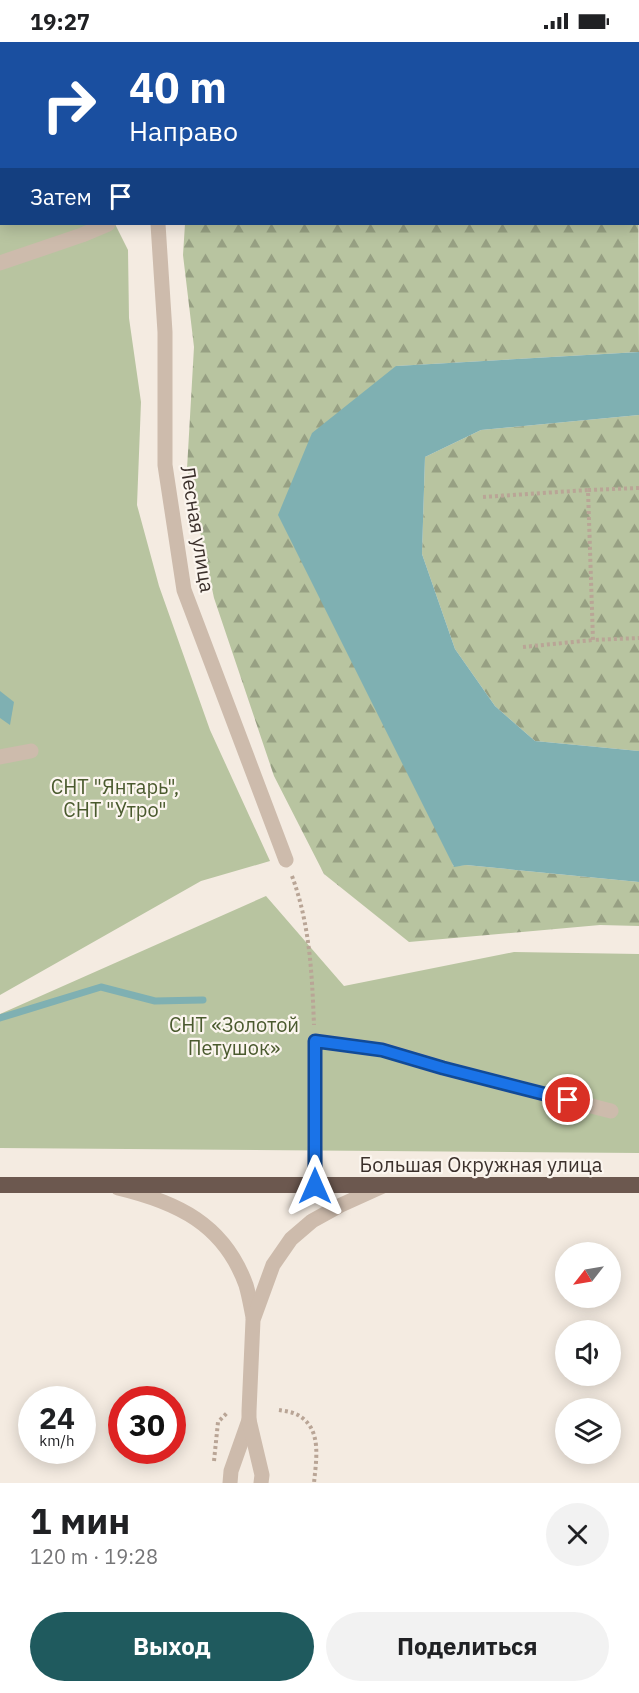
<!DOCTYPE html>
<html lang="ru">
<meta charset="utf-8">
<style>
body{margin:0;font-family:"IBM Plex Sans",sans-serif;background:#f2f2f2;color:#202124;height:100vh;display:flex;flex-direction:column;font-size:22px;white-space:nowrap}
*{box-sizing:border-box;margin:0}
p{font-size:20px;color:#757577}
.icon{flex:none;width:33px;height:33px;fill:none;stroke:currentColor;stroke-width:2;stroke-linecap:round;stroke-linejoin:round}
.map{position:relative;height:1441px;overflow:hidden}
.side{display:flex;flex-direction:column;background:#fff;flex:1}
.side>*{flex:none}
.top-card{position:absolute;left:0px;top:0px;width:639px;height:183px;box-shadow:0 3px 15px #0003;background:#1a4fa0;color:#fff;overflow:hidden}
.needle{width:39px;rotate:239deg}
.controls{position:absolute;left:555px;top:1200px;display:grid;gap:12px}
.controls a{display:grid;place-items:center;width:66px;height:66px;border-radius:50%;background:#fff;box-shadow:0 3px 15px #0003;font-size:30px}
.speed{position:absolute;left:18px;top:1344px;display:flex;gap:12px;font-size:30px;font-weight:700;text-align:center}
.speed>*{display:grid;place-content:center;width:78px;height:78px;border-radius:50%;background:#fff;box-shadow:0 3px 15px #0003;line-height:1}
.speed small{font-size:15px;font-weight:400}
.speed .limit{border:9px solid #d22;background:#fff;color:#111}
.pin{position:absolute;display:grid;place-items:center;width:51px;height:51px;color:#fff;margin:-26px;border:3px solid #fff;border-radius:50%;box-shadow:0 2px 6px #0007}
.me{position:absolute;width:66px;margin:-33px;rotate:0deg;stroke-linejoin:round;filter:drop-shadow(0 0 4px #0008)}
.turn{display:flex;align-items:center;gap:21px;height:126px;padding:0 30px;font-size:27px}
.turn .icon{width:78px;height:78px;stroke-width:2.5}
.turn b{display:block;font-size:42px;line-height:51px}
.then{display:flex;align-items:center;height:57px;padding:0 30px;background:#0003;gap:12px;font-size:22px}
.round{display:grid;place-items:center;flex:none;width:63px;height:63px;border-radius:32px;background:#f2f2f2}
.overview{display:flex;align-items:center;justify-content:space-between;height:102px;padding:0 30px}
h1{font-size:36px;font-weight:800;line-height:45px}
.cta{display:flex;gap:12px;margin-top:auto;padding:12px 30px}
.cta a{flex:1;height:69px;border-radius:36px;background:#1f5a5e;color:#fff;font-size:24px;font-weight:800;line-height:69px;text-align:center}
.cta a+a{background:#f2f2f2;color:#202124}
.status{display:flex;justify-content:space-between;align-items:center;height:42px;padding:0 30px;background:#fff;direction:ltr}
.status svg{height:16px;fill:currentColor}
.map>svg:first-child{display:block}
.forest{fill:url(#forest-firs)}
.garden{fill:#b8c4a0}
.water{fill:#7fb0b2}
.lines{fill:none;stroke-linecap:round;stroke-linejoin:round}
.stream{stroke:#7fb0b2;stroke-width:7}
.path{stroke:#b9a596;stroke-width:4;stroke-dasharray:3 3;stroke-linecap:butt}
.minor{stroke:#cdbbac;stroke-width:15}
.tertiary{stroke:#cdbbac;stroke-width:15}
.trunk{stroke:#6c584f;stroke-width:16}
.route-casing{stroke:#114b97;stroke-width:15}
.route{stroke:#1a73e8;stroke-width:10}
.labels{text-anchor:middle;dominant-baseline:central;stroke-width:4.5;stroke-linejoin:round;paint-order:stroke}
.street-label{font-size:20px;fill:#3b302b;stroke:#fbf5ee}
.park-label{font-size:20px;fill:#4a5a2e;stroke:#fbf5ee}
</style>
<div class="status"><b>19:27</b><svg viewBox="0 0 49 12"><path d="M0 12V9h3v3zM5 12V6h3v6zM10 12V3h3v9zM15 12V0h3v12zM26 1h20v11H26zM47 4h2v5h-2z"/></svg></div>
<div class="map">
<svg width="639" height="1441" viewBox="0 0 639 1441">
<defs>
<pattern id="forest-firs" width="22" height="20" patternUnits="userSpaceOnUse" patternTransform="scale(1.5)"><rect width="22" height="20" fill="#b8c4a0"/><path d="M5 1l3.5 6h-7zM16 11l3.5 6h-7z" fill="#97a083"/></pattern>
</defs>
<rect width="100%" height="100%" fill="#f4ebe1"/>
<g class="forest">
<path d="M 638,119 L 639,310 L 396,324 L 453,824 L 466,823 L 639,840 L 639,884 L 600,883 L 409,900 L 324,832 L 274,734 L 214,556 L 187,427 L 194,305 L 183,213 L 185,182 L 638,182 Z"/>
<path d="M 639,373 L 639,709 L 535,699 L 495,664 L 455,607 L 422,512 L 425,415 L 481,388 Z"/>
</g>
<g class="garden">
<path d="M 0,0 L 440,0 L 2,2 L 1,4 Z"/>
<path d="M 0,69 L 2,182 L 115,182 L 128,208 L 129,276 L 141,360 L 137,463 L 159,544 L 210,688 L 270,819 L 201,839 L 0,953 Z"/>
<path d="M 266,854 L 344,944 L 514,910 L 639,912 L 639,1111 L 0,1106 L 0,972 Z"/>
</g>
<g class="water">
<path d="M 639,310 L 639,373 L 481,388 L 425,415 L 422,512 L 455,607 L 495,664 L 535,699 L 639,709 L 639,840 L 466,823 L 454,825 L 278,473 L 312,391 L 396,324 Z"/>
<path d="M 0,649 L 14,660 L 10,683 L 0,676 Z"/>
</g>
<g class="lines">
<path class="stream" d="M 0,976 L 101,945 L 155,959 L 203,958"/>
<g class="path">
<path d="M 638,81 L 639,82"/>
<path d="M 639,446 L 588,448 L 593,598 L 639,596"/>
<path d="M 483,455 L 588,448"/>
<path d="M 523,605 L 593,598"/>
<path d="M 292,834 C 310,883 312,932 314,983"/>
<path d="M 279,1368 C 285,1369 295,1370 301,1375 C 322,1389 316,1419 314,1441"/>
<path d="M 214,1419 L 218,1380 L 228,1370"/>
</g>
<g class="minor">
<path d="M 492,0 L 492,2"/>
<path d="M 523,2 L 527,0"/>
<path d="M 0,23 L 2,24"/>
<path d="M 158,182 L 165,290 L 165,423 L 184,548 L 286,818"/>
<path d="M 0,221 L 82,193 L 108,182"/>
<path d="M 0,715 L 31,709"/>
<path d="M 315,1144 L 315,999 L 383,1008 L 443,1026 L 611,1069"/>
</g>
<g class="tertiary">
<path d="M 118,1146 C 177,1160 224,1182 246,1243 C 249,1253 251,1265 253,1275"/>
<path d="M 230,1441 L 231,1429 L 249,1378"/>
<path d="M 261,1441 L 262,1433 L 249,1378 L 249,1369 L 253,1278 L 273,1223 L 291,1197 L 312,1179 L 341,1163 L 383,1144"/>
</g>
<path class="trunk" d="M 0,1143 L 639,1143"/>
</g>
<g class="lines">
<defs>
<path id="route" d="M 315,1144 L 315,999 L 382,1008 L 443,1026 L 568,1058"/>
</defs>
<use href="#route" class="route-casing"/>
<use href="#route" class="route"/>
</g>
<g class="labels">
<g class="street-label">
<text transform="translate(198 487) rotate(81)">Лесная улица</text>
<text x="481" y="1122">Большая Окружная улица</text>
</g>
<g class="park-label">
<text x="115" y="744">СНТ "Янтарь",<tspan x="115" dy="23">СНТ "Утро"</tspan></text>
<text x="234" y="982">СНТ «Золотой<tspan x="234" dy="23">Петушок»</tspan></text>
</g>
</g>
</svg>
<div class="controls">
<a><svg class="needle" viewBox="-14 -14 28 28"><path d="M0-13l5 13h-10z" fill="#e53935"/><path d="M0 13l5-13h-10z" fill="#757577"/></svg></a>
<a><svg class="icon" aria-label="sound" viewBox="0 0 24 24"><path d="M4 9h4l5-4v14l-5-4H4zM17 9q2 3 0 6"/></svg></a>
<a><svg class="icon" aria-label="layers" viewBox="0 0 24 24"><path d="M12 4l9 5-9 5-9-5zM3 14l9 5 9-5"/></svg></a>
</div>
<div class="speed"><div>24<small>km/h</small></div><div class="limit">30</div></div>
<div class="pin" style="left:568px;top:1058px;background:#d93025"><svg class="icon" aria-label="arrive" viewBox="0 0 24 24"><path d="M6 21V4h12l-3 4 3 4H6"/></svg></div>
<svg class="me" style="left:315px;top:1144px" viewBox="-20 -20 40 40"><path d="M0-17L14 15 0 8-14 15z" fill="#1a73e8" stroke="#fff" stroke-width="4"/></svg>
<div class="top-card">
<div class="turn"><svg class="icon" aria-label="right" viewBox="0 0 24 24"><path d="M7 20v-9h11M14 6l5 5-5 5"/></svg><div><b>40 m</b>Направо</div></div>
<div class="then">Затем<svg class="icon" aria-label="arrive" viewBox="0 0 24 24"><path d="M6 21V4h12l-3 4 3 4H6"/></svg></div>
</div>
</div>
<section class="side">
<div class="overview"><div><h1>1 мин</h1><p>120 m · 19:28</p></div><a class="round"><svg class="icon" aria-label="close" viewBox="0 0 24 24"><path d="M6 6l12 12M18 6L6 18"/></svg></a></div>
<div class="cta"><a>Выход</a><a>Поделиться</a></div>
</section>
